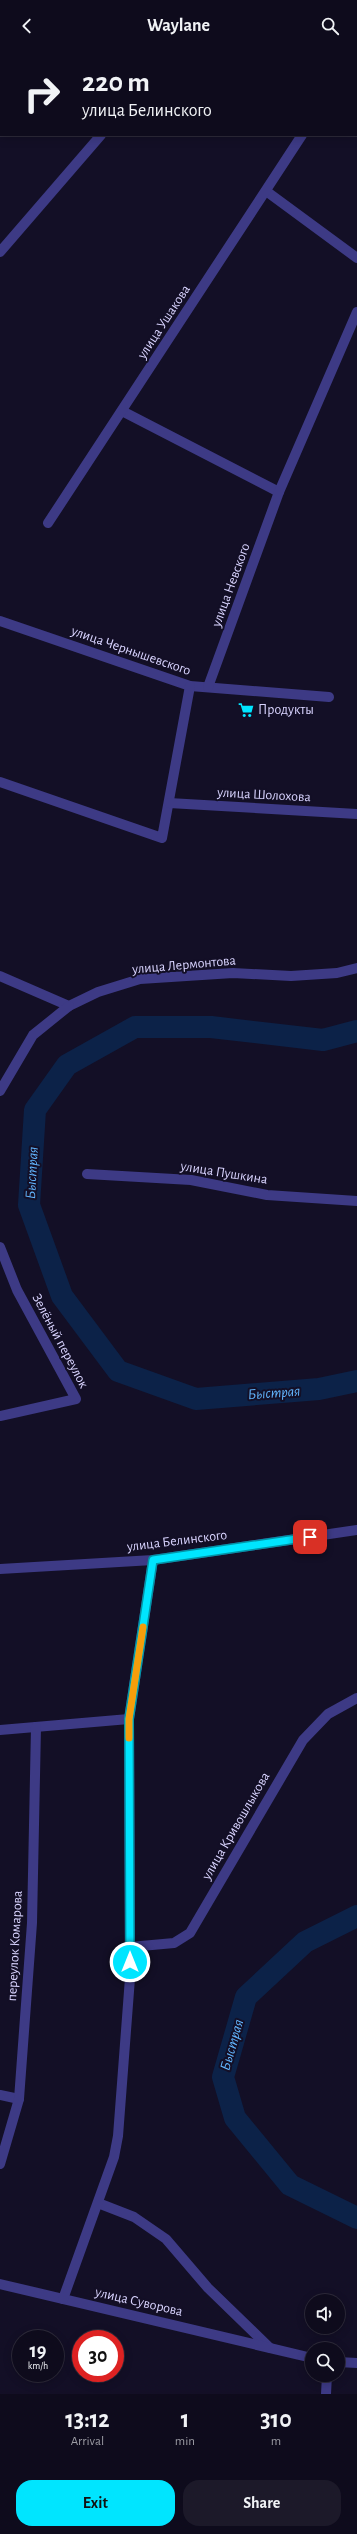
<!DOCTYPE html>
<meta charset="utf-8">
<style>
body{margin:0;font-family:"Alegreya Sans",sans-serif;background:#1c1929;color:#f1f3f6;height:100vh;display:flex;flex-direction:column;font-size:15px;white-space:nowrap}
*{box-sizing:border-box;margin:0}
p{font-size:13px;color:#9b9ba3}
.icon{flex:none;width:22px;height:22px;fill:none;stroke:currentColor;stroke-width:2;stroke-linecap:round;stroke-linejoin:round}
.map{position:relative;height:2342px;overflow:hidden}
.drawer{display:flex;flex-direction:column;background:#0e0b1c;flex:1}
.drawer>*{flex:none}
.hud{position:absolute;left:0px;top:0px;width:357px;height:84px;box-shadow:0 2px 10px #0003,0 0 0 1px #2e2b3b;background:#0e0b1c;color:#f1f3f6;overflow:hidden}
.fabs{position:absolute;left:305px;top:2242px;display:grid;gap:8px}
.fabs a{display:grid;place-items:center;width:40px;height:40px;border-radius:50%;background:#0e0b1c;box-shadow:0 2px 10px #0003,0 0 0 1px #2e2b3b;font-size:20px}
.speed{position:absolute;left:12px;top:2278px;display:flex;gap:8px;font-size:20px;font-weight:700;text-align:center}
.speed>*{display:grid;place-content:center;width:52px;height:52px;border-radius:50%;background:#0e0b1c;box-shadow:0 2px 10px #0003,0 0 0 1px #2e2b3b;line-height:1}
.speed small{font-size:10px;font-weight:400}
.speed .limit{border:6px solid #d22;background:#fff;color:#111}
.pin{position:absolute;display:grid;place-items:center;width:34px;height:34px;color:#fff;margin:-17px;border-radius:8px;box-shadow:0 2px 6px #0006}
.me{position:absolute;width:44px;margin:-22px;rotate:0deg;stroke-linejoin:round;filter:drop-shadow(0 0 3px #0008)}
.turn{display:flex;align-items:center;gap:14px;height:84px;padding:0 16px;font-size:18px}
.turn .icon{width:52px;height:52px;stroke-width:2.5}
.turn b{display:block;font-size:28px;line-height:34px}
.eta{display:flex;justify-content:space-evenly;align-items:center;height:68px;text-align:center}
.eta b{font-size:24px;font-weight:600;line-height:28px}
.cta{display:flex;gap:8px;margin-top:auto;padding:8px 16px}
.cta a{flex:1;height:46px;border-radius:16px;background:#00e5ff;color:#111;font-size:16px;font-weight:600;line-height:46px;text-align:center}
.cta a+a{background:#1c1929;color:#f1f3f6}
header{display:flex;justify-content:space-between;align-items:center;height:52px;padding:0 16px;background:#0e0b1c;font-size:18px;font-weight:600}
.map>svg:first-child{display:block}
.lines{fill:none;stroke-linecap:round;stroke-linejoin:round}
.river{stroke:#0c2248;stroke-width:22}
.minor{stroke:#3d3a85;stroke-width:10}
.route-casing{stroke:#0095a6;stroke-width:10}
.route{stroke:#00e5ff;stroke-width:7}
.slow{stroke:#f59e0b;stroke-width:7}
.labels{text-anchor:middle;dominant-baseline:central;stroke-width:4;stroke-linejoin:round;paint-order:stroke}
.street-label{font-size:14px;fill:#d9d4ff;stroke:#130f26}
.poi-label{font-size:14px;fill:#d9d4ff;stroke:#130f26;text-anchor:start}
.water-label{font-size:15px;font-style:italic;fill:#62b6ff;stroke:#130f26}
</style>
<header><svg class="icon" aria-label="back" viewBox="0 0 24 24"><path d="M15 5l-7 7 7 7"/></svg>Waylane<svg class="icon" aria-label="search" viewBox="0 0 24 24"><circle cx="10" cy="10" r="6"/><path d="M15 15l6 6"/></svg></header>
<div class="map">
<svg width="357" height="2342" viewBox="0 0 357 2342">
<rect width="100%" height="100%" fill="#130f26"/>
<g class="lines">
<g class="river">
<path d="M 357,979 L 323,988 L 211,975 L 135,975 L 67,1013 L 35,1058 L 29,1153 L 62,1244 L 118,1319 L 196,1347 L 319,1337 L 357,1329"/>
<path d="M 357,1864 L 305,1890 L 246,1945 L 223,2025 L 235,2066 L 290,2133 L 357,2166"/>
</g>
<g class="minor">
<path d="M 173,1 L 173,0"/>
<path d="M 356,1 L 357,0"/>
<path d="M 266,139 L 357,206"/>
<path d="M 0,200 L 101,83"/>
<path d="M 122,359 L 279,440"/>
<path d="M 48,471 L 302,83"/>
<path d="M 0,569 L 190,634 L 329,645"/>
<path d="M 208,635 L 279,440 L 357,260"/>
<path d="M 0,730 L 162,786 L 190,634"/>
<path d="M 169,751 L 357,762"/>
<path d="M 0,924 L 69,954 L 98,940 L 140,927 L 233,921 L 291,924 L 337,921 L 357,916"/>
<path d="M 0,1039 L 33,983 L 69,954"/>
<path d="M 87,1122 L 191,1128 L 267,1143 L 357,1149"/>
<path d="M 0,1195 L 17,1238 L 76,1347 L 0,1364"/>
<path d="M 0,1517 L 153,1508 L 357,1478"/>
<path d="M 0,1678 L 129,1667"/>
<path d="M 130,1895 L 174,1891 L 190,1881 L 303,1688 L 328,1662 L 357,1646"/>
<path d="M 0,2043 L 19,2047"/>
<path d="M 0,2112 L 19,2047 L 32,1871 L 36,1675"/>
<path d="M 98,2151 L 134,2165 L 166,2187 L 208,2236 L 270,2296"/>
<path d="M 0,2232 L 312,2306"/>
<path d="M 63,2247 L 114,2105 L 118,2084 L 130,1926 L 129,1667 L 153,1508"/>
<path d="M 338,2310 L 357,2311"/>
<path d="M 326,2342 L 327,2323"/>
</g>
</g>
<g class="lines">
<defs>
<path id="route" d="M 130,1910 L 129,1667 L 153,1508 L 310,1485"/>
</defs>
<use href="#route" class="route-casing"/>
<use href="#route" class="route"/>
<path class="slow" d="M 129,1686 L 129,1667 L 143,1575"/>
</g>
<defs>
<symbol id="supermarket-bare" viewBox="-9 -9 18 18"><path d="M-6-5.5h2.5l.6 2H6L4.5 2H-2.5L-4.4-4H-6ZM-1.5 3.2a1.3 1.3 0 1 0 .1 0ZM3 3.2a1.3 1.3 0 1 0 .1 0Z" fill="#00e5ff" stroke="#130f26" stroke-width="2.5" paint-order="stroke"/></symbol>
</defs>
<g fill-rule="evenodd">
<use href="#supermarket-bare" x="235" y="647" width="22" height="22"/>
</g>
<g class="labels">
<g class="street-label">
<text transform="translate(164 270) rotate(-57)">улица Ушакова</text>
<text transform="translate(231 533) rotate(-70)">улица Невского</text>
<text transform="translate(131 599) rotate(19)">улица Чернышевского</text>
<text transform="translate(264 743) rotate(3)">улица Шолохова</text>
<text transform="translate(184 913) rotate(-5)">улица Лермонтова</text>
<text transform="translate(224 1121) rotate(9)">улица Пушкина</text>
<text transform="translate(60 1289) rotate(62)">Зелёный переулок</text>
<text transform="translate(177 1489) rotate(-7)">улица Белинского</text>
<text transform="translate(236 1774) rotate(-60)">улица Кривошлыкова</text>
<text transform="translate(15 1894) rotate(-87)">переулок Комарова</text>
<text transform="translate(139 2250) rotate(13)">улица Суворова</text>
</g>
<g class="poi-label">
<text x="258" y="658">Продукты</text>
</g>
<g class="water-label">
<text transform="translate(32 1121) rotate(-87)">Быстрая</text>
<text transform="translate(274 1341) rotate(-4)">Быстрая</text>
<text transform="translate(232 1993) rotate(-74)">Быстрая</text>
</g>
</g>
</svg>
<div class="fabs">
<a><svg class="icon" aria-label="sound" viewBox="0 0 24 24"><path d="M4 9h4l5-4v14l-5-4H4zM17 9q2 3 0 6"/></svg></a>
<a><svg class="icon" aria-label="search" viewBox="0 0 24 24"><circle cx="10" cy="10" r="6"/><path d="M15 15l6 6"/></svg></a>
</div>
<div class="speed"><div>19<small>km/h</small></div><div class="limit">30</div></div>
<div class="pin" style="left:310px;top:1485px;background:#d93025"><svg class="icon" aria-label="arrive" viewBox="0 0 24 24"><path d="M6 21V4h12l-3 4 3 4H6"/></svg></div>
<svg class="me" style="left:130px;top:1910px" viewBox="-20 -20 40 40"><circle r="17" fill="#00e5ff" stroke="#fff" stroke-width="3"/><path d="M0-11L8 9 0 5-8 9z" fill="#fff"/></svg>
<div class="hud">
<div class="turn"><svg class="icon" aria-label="right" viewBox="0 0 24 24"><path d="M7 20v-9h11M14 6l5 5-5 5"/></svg><div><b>220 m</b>улица Белинского</div></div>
</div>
</div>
<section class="drawer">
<div class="eta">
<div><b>13:12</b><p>Arrival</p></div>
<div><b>1</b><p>min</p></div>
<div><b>310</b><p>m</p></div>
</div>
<div class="cta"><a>Exit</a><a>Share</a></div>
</section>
